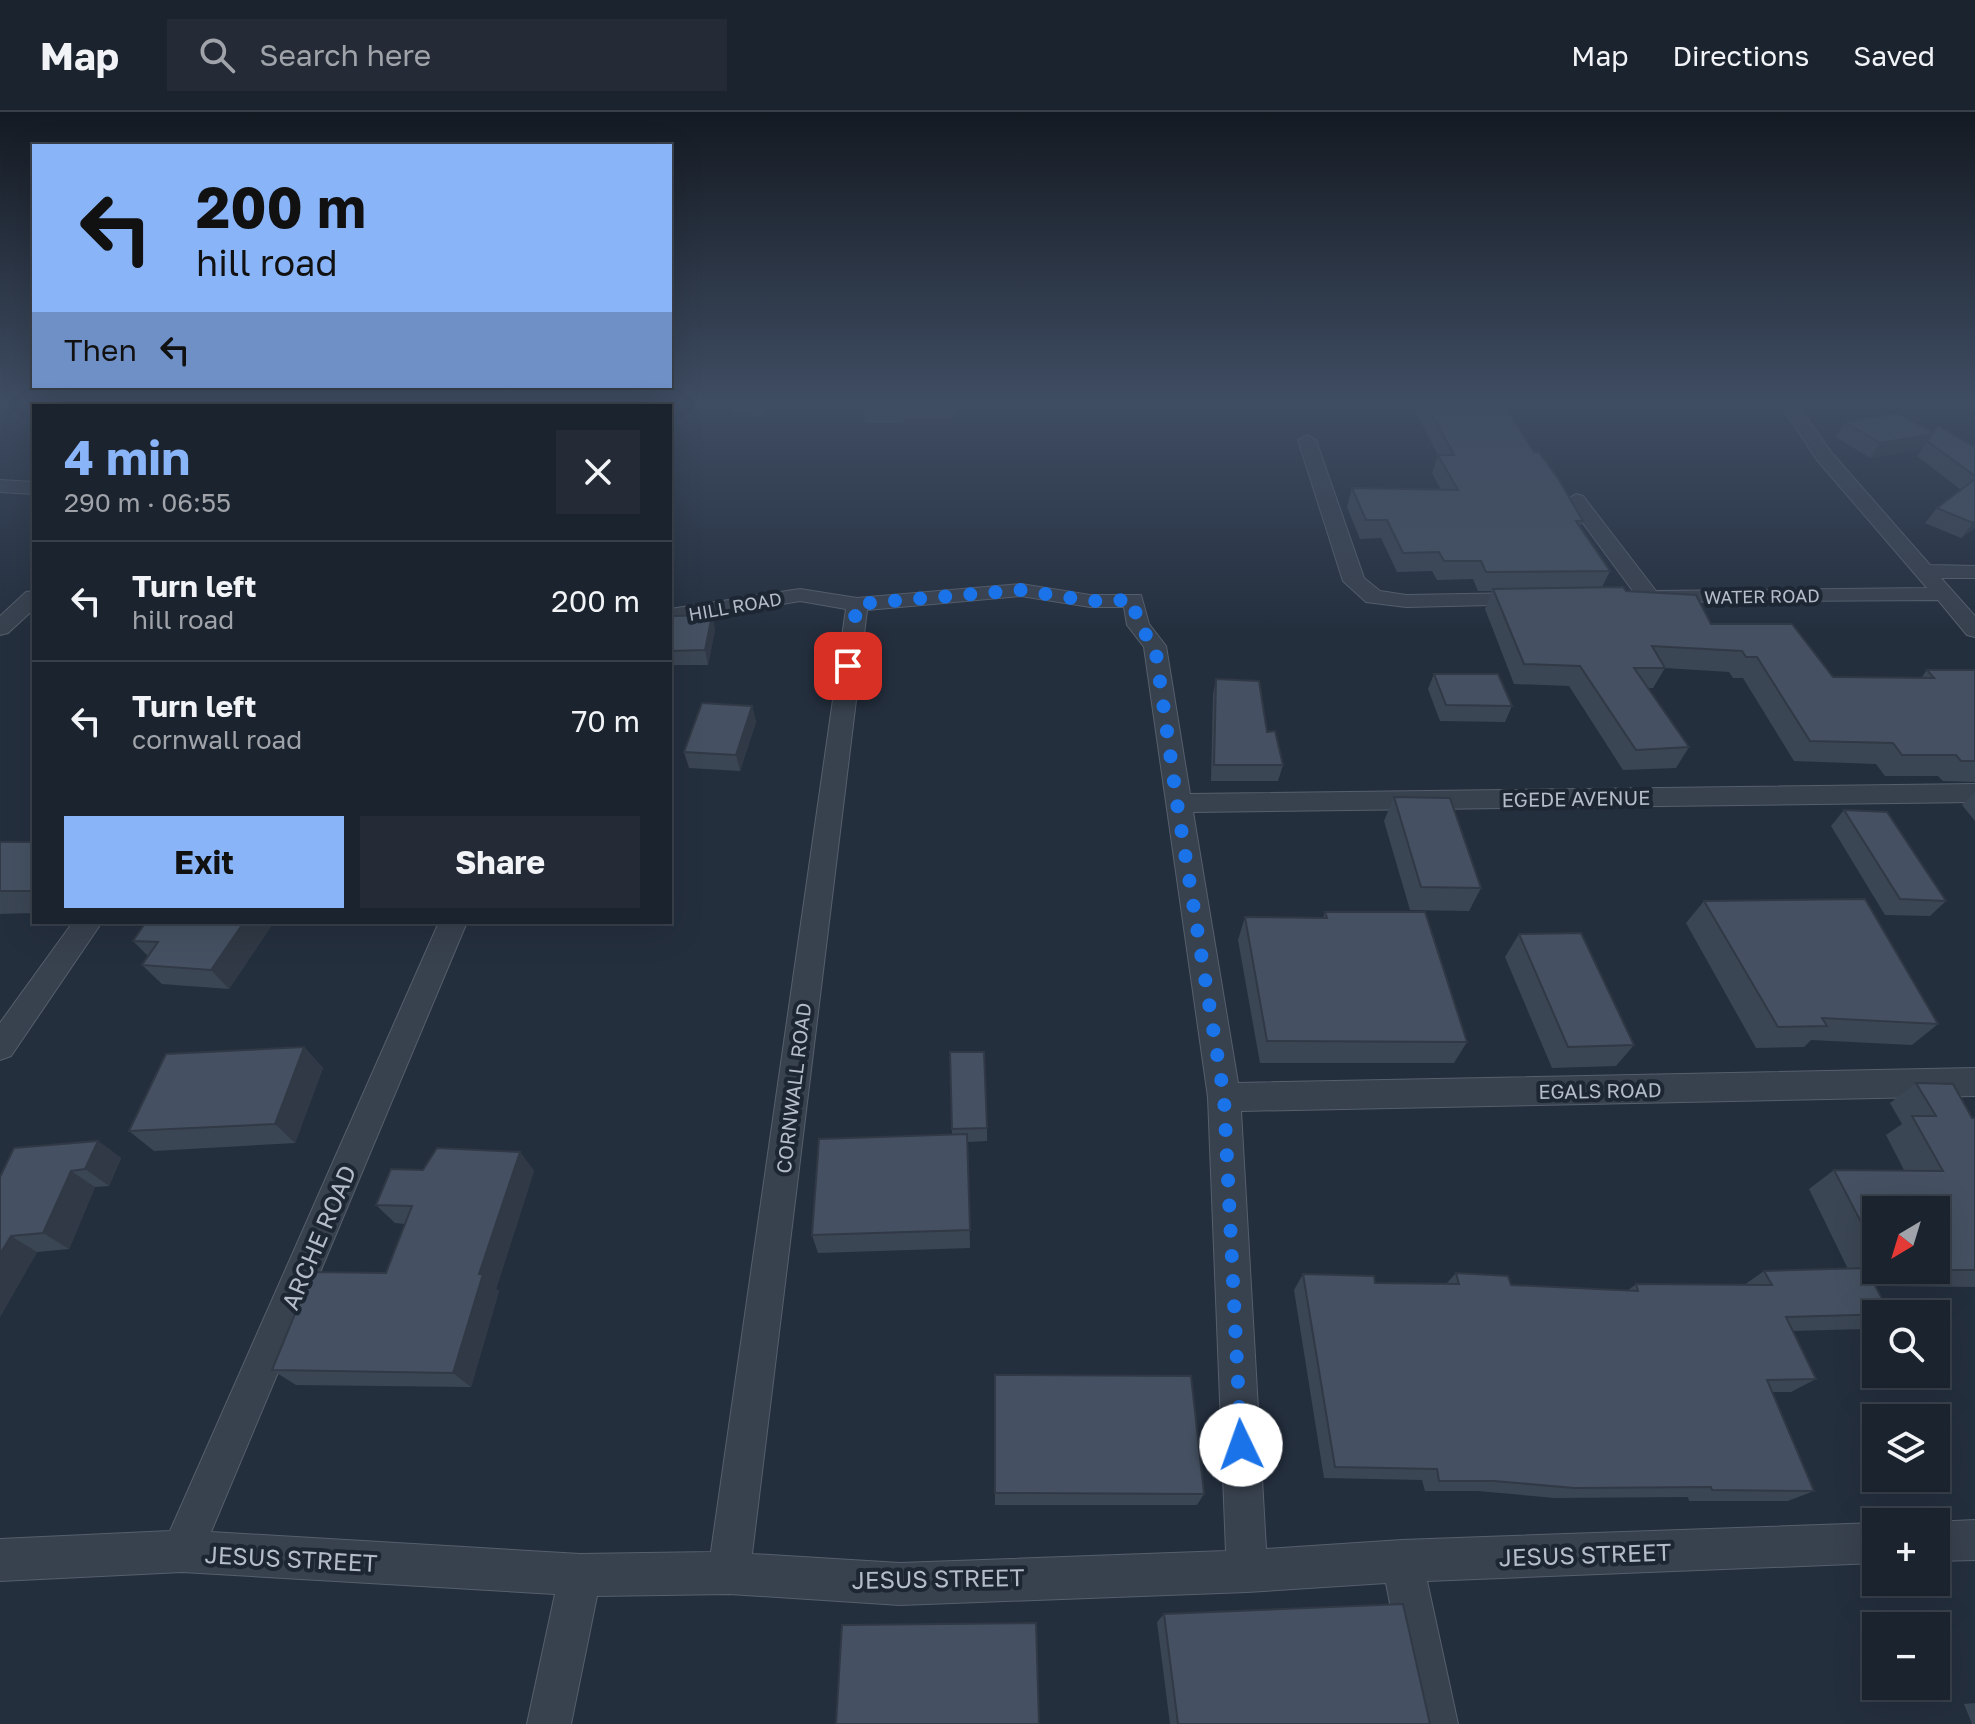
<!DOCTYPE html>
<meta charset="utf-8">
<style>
body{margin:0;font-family:"Golos Text",sans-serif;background:#242b36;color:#f1f3f6;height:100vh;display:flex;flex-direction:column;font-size:30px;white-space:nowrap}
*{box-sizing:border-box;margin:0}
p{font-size:26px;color:#a0a4aa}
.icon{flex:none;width:44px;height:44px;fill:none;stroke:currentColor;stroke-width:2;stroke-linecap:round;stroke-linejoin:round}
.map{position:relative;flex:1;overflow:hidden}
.side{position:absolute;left:32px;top:292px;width:640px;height:520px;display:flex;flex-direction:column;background:#1b232e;border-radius:0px;box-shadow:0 8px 32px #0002,0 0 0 2px #39404a}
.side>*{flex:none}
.banner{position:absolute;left:32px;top:32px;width:640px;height:244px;border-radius:0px;box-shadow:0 8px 32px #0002,0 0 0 2px #39404a;background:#8ab4f8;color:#111;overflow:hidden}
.needle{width:52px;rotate:218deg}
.controls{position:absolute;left:1862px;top:1084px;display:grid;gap:16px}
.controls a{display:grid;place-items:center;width:88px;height:88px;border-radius:0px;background:#1b232e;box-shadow:0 8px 32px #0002,0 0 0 2px #39404a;font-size:40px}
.pin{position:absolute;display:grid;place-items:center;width:68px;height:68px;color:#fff;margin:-34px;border-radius:16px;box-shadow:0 4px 12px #0006}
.me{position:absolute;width:88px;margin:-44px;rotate:357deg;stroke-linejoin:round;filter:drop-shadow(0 0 6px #0008)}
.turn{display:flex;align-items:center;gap:28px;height:168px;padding:0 32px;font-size:36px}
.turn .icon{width:104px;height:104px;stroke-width:2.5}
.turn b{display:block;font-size:56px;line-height:68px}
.then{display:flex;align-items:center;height:76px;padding:0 32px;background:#0003;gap:16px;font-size:30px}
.round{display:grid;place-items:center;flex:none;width:84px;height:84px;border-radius:0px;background:#242b36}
.headline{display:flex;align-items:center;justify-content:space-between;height:136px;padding:0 32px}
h1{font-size:48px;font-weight:700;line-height:60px;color:#8ab4f8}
.button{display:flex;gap:16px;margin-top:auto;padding:16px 32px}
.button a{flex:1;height:92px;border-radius:0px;background:#8ab4f8;color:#111;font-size:32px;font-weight:700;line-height:92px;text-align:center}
.button a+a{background:#242b36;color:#f1f3f6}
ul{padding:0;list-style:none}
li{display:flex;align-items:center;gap:24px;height:120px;padding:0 32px;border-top:2px solid #39404a}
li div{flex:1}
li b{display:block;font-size:30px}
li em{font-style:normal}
header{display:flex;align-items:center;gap:48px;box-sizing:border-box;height:112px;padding:0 40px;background:#1b232e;border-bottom:2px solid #39404a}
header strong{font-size:38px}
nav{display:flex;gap:44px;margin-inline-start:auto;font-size:28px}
.search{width:560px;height:72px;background:#242b36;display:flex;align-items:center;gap:20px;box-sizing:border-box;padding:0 28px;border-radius:0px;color:#a0a4aa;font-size:30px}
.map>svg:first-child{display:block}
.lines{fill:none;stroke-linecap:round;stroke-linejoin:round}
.minor-casing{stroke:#565f6c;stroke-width:2}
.minor{fill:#38414e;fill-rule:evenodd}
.wall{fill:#3b4654;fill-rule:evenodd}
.shaded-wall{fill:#303945}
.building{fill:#455162;stroke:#303945;stroke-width:2}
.route{stroke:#1a73e8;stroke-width:14;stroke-dasharray:0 25.2}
.labels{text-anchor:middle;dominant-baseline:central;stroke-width:8;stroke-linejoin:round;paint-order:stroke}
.far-street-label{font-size:18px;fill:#b4bcc9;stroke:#1d2633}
.street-label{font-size:20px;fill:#b4bcc9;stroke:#1d2633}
.near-street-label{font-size:24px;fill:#b4bcc9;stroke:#1d2633}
</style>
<header>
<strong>Map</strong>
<div class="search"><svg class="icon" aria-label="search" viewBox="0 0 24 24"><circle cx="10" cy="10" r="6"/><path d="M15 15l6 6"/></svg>Search here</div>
<nav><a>Map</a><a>Directions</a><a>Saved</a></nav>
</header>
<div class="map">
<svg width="1975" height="1612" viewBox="0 0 1975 1612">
<rect width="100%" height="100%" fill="#242f3e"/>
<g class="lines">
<defs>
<g id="minor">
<path d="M 1781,293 L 1798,293 L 1831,340 L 1930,453 L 1975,454 L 1975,466 L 1941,466 L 1975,504 L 1975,525 L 1967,523 L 1938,488 L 1641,490 L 1566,388 L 1576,382 L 1583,384 L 1656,479 L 1927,476 L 1817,348 Z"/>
<path d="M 1307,323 L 1316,328 L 1364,466 L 1380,479 L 1406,483 L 1525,481 L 1533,482 L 1536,487 L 1533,492 L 1406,495 L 1366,490 L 1343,469 L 1298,328 Z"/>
<path d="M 0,368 L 34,370 L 34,382 L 0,380 Z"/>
<path d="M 1021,472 L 1090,483 L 1141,483 L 1149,512 L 1166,534 L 1190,682 L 1975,672 L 1975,690 L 1193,700 L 1238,971 L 1975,956 L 1975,984 L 1241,999 L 1266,1437 L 1402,1428 L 1876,1411 L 1876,1451 L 1427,1469 L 1458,1612 L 1414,1612 L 1386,1471 L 1247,1480 L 900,1493 L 729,1482 L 597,1484 L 571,1612 L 527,1612 L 555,1482 L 182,1460 L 0,1469 L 0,1427 L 170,1419 L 439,810 L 467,810 L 211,1420 L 580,1442 L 711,1440 L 846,497 L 800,489 L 670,511 L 670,497 L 800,477 L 857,486 ZM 1021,484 L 1090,495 L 1124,495 L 1127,513 L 1144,535 L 1208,985 L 1226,1439 L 900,1451 L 752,1442 L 867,498 Z"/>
<path d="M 34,479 L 34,497 L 8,521 L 0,523 L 0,504 L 26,480 Z"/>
<path d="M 73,810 L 102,810 L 11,944 L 0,948 L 0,911 Z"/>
<path d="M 1975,1408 L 1975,1448 L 1936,1449 L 1936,1410 L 1933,1410 Z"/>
</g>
</defs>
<use href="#minor" class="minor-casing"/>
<use href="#minor" class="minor"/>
</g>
<g class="wall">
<path d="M 733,293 L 768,293 L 764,304 L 735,303 Z"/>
<path d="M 864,293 L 955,293 L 955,306 L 904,306 L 903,311 L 865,311 Z"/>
<path d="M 1356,293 L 1504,293 L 1534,340 L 1583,409 L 1580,414 L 1610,459 L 1602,475 L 1626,479 L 1711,512 L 1833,565 L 1921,566 L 1927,558 L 1975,558 L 1975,670 L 1943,669 L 1938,664 L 1885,664 L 1876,652 L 1794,649 L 1743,566 L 1733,566 L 1729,560 L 1665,556 L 1653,576 L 1648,576 L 1689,635 L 1676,656 L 1623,658 L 1569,574 L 1514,572 L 1485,497 L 1492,479 L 1478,479 L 1473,467 L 1437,468 L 1432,459 L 1397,460 L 1381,426 L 1360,427 L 1347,395 L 1352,376 L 1441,378 L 1432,361 L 1438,343 L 1414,297 L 1356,295 Z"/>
<path d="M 1845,310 L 1933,321 L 1975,335 L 1975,416 L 1961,426 L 1925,411 L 1937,396 L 1961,378 L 1917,344 L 1922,337 L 1870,346 L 1836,325 Z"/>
<path d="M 712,503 L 715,518 L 708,553 L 670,553 L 670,504 Z"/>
<path d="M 1434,562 L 1512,594 L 1505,610 L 1440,609 L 1428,577 Z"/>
<path d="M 1216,567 L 1267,620 L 1283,653 L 1278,669 L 1211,669 L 1213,583 Z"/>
<path d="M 752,594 L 756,610 L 740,659 L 689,656 L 684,640 Z"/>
<path d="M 1975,680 L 1975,709 L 1962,693 Z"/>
<path d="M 1394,685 L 1481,776 L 1469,799 L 1410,798 L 1384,709 Z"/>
<path d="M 1844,698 L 1946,789 L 1930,804 L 1885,803 L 1831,714 Z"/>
<path d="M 0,730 L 34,730 L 34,801 L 0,802 Z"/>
<path d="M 1704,789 L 1938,912 L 1912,933 L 1811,928 L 1804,935 L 1756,936 L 1686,811 Z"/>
<path d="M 1325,800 L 1467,930 L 1454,951 L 1260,951 L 1238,828 L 1245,805 L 1323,806 Z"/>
<path d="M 146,810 L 274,810 L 229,877 L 162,872 L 142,853 L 148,844 L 133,829 Z"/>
<path d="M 1519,822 L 1634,933 L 1616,954 L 1552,956 L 1505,845 Z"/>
<path d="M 304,935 L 323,956 L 295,1031 L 154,1039 L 129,1019 Z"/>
<path d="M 950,940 L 987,1016 L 987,1029 L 968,1030 L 970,1136 L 818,1141 L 812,1123 L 952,1023 Z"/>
<path d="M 1916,971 L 1972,1006 L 1975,1006 L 1975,1175 L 1875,1174 L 1876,1211 L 1864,1217 L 1792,1219 L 1816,1267 L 1791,1280 L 1772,1280 L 1814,1379 L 1788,1389 L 1689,1389 L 1688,1385 L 1555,1386 L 1478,1379 L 1425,1379 L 1422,1368 L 1324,1366 L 1294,1178 L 1303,1162 L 1375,1171 L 1446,1172 L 1456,1161 L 1511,1173 L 1627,1179 L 1636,1172 L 1744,1173 L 1764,1159 L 1848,1157 L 1809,1077 L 1834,1058 L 1904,1058 L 1886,1023 L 1902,1012 L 1890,991 ZM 1876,1098 L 1936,1158 L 1876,1158 Z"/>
<path d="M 98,1029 L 121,1046 L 109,1074 L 95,1075 L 69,1137 L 37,1140 L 0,1205 L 0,1065 Z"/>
<path d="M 520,1040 L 534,1059 L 496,1177 L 499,1179 L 471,1275 L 296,1273 L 272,1258 L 386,1161 L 405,1112 L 395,1111 L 376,1093 L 423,1058 Z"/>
<path d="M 995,1263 L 1204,1382 L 1197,1393 L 995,1393 Z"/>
<path d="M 1164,1502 L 1430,1612 L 1170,1612 L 1157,1510 Z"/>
<path d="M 1975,1591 L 1975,1612 L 1972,1612 L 1964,1592 Z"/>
</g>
<g class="shaded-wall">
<path d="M 763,293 L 768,293 L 764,304 Z"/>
<path d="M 1932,322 L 1922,337 L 1870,346 L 1880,331 Z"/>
<path d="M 1975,410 L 1975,416 L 1961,426 L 1973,411 Z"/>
<path d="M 712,503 L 715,518 L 708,553 L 705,538 Z"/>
<path d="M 752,594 L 756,610 L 740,659 L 736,643 Z"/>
<path d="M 244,810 L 274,810 L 229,877 L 211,858 Z"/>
<path d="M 304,935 L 323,956 L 295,1031 L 275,1012 Z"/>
<path d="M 98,1029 L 121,1046 L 109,1074 L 85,1057 Z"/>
<path d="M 520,1040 L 534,1059 L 496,1177 L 499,1179 L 471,1275 L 453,1261 L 479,1162 Z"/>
<path d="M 71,1059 L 95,1075 L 69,1137 L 43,1121 Z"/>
<path d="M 11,1124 L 37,1140 L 0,1205 L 0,1142 Z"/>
</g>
<g class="building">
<path d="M 864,293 L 903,293 L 902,296 L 864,296 Z"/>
<path d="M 1427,293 L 1504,293 L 1534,340 L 1539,340 L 1559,368 L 1583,409 L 1576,409 L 1610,459 L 1486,460 L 1481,449 L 1444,449 L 1439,440 L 1403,441 L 1387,408 L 1366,408 L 1352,376 L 1458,378 L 1438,343 L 1454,343 Z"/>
<path d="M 1898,301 L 1933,321 L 1938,314 L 1975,335 L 1975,364 L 1927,329 L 1932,322 L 1880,331 L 1845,310 Z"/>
<path d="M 1975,367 L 1975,410 L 1973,411 L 1937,396 Z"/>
<path d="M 1623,475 L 1626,479 L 1696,483 L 1711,512 L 1792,512 L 1833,565 L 1934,566 L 1927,558 L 1975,558 L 1975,649 L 1961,649 L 1956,643 L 1902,643 L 1893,631 L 1810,629 L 1757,545 L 1746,545 L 1742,539 L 1652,534 L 1665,556 L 1634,556 L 1689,635 L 1636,638 L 1580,554 L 1524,552 L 1493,477 Z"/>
<path d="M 712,503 L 705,538 L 670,539 L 670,504 Z"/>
<path d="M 1434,562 L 1498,562 L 1512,594 L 1446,593 Z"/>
<path d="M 1216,567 L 1259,569 L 1267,620 L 1275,619 L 1283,653 L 1214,653 Z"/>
<path d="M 702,591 L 752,594 L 736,643 L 684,640 Z"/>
<path d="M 1394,685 L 1450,686 L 1481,776 L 1421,775 Z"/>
<path d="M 1844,698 L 1887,700 L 1946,789 L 1900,787 Z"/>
<rect x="0" y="730" width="34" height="49"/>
<path d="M 1865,787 L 1938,912 L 1822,906 L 1827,914 L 1778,915 L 1704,789 Z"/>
<path d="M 1325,800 L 1425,800 L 1467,930 L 1267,929 L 1245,805 L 1327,806 Z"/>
<path d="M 146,810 L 244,810 L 211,858 L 142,853 L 158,830 L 133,829 Z"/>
<path d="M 1581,821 L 1634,933 L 1568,935 L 1519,822 Z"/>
<path d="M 304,935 L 275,1012 L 129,1019 L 166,942 Z"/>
<path d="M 950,940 L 984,940 L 987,1016 L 952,1017 Z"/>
<path d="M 1916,971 L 1953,972 L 1972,1006 L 1975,1006 L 1975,1158 L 1936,1158 L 1936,1098 L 1876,1098 L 1876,1139 L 1834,1058 L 1943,1059 L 1912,1004 L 1936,1004 Z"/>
<path d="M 967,1022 L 970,1118 L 812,1123 L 819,1027 Z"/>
<path d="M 98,1029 L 85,1057 L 71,1059 L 43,1121 L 11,1124 L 0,1142 L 0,1065 L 14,1036 Z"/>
<path d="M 437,1036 L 520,1040 L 479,1162 L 483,1162 L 453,1261 L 272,1258 L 312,1160 L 386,1161 L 412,1094 L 376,1093 L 391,1057 L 423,1058 Z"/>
<path d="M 1866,1156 L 1890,1202 L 1786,1205 L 1816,1267 L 1767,1268 L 1814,1379 L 1712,1378 L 1711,1375 L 1574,1376 L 1494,1369 L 1439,1369 L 1437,1357 L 1335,1355 L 1303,1162 L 1374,1164 L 1375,1171 L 1459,1172 L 1456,1161 L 1508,1164 L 1511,1173 L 1638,1179 L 1636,1172 L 1772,1173 L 1764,1159 Z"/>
<path d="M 995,1263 L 1191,1264 L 1204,1382 L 995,1381 Z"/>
<path d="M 1403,1492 L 1430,1612 L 1178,1612 L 1164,1502 Z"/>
<path d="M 1036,1511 L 1039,1612 L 836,1612 L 842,1513 Z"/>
</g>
<linearGradient id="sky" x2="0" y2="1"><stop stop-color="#141a22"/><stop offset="0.56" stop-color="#3f4d63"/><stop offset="1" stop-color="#3f4d63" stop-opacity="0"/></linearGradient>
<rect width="1975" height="519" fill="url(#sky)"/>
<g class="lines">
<path class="route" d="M 848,554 L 857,492 L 1021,478 L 1090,489 L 1133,488 L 1138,513 L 1155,534 L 1177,691 L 1224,985 L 1241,1333"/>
</g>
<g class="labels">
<g class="far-street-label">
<text transform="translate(1762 484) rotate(-1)">WATER ROAD</text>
<text transform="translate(735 494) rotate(-10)">HILL ROAD</text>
</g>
<g class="street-label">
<text transform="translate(1576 686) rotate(-1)">EGEDE AVENUE</text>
<text transform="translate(793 976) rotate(-83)">CORNWALL ROAD</text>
<text transform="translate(1600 978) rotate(-1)">EGALS ROAD</text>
</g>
<g class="near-street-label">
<text transform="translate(318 1125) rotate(-67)">ARCHE ROAD</text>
<text transform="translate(1585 1442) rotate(-2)">JESUS STREET</text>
<text transform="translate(291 1446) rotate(3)">JESUS STREET</text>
<text transform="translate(938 1466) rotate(-1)">JESUS STREET</text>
</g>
</g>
</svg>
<div class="controls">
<a><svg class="needle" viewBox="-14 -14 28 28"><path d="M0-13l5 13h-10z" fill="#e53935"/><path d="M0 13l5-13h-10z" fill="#a0a4aa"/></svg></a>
<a><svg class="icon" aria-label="search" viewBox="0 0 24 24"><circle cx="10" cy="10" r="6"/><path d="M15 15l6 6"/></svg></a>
<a><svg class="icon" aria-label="layers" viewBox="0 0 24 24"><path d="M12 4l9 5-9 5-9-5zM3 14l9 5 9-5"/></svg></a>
<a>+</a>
<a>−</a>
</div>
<div class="pin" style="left:848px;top:554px;background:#d93025"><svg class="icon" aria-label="arrive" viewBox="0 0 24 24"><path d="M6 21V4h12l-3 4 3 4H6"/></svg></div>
<svg class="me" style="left:1241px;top:1333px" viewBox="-20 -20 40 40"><circle r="19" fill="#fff"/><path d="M0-13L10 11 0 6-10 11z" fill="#1a73e8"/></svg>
<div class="banner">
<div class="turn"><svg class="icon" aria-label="left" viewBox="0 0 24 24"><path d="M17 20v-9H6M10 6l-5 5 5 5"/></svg><div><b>200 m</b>hill road</div></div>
<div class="then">Then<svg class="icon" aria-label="left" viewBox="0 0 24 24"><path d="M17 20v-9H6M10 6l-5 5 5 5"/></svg></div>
</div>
<section class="side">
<div class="headline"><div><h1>4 min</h1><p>290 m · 06:55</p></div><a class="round"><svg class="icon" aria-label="close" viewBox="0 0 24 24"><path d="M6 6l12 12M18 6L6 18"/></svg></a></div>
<ul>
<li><svg class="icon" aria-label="left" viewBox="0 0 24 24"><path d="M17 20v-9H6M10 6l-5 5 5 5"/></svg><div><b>Turn left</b><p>hill road</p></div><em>200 m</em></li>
<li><svg class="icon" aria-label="left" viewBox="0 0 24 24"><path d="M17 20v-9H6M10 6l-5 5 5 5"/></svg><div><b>Turn left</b><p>cornwall road</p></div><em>70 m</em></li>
</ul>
<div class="button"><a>Exit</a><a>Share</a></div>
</section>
</div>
